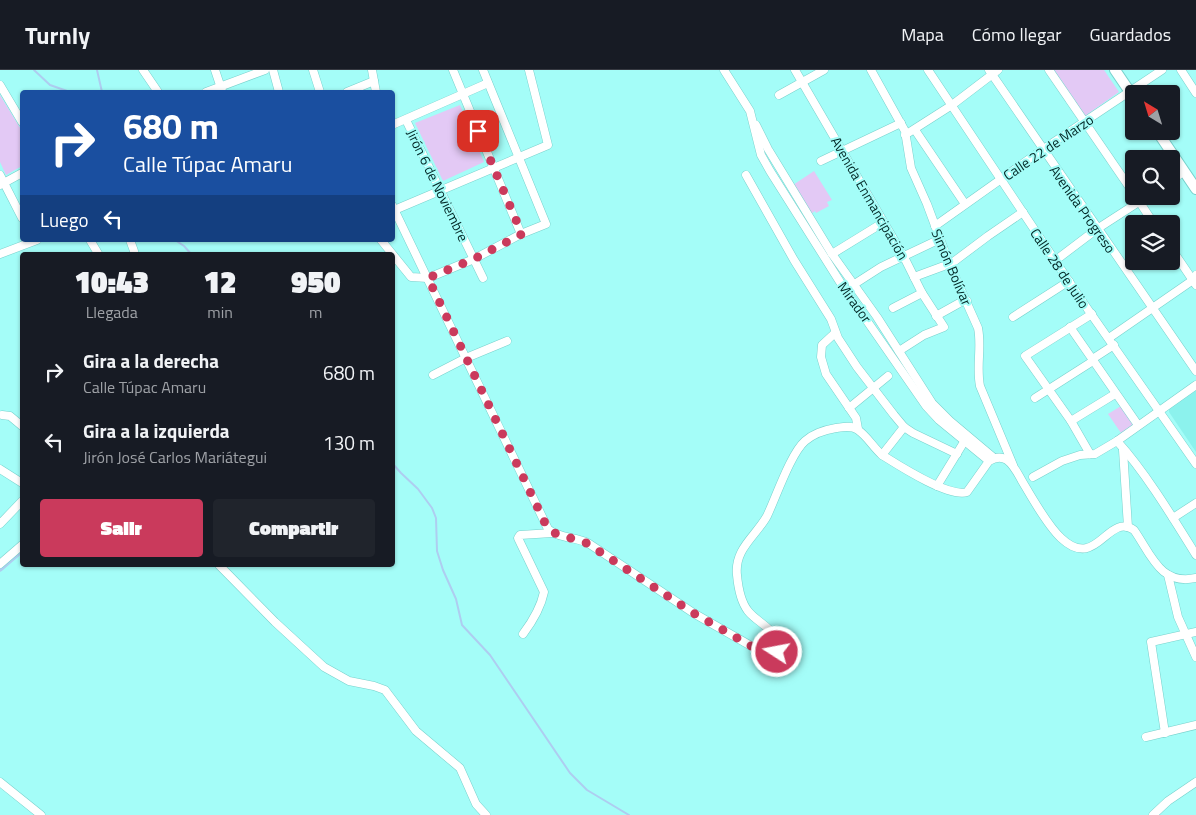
<!DOCTYPE html>
<html lang="es">
<meta charset="utf-8">
<style>
body{margin:0;font-family:"Titillium Web",sans-serif;background:#20242c;color:#f1f3f6;height:100vh;display:flex;flex-direction:column;font-size:19px;white-space:nowrap}
*{box-sizing:border-box;margin:0}
p{font-size:16px;color:#9ea1a6}
.icon{flex:none;width:28px;height:28px;fill:none;stroke:currentColor;stroke-width:2;stroke-linecap:round;stroke-linejoin:round}
.map{position:relative;flex:1;overflow:hidden}
.panel{position:absolute;left:20px;top:182px;width:375px;height:315px;display:flex;flex-direction:column;background:#171b24;border-radius:5px;box-shadow:0 1px 4px #0004}
.panel>*{flex:none}
.guide{position:absolute;left:20px;top:20px;width:375px;height:152px;border-radius:5px;box-shadow:0 1px 4px #0004;background:#1a4fa0;color:#fff;overflow:hidden}
.needle{width:32px;rotate:322deg}
.tools{position:absolute;left:1125px;top:15px;display:grid;gap:10px}
.tools a{display:grid;place-items:center;width:55px;height:55px;border-radius:5px;background:#171b24;box-shadow:0 1px 4px #0004;font-size:25px}
.pin{position:absolute;display:grid;place-items:center;width:42px;height:42px;color:#fff;margin:-21px;border-radius:10px;box-shadow:0 2px 8px #0006}
.me{position:absolute;width:55px;margin:-28px;rotate:281deg;stroke-linejoin:round;filter:drop-shadow(0 0 4px #0008)}
.turn{display:flex;align-items:center;gap:18px;height:105px;padding:0 20px;font-size:22px}
.turn .icon{width:65px;height:65px;stroke-width:2.5}
.turn b{display:block;font-size:35px;line-height:42px}
.then{display:flex;align-items:center;height:48px;padding:0 20px;background:#0003;gap:10px;font-size:19px}
.eta{display:flex;justify-content:space-evenly;align-items:center;height:85px;text-align:center}
.eta b{font-size:30px;font-weight:800;line-height:35px}
.action{display:flex;gap:10px;margin-top:auto;padding:10px 20px}
.action a{flex:1;height:58px;border-radius:5px;background:#ca3a5c;color:#fff;font-size:20px;font-weight:800;line-height:58px;text-align:center}
.action a+a{background:#20242c;color:#f1f3f6}
ul{padding:0;list-style:none}
li{display:flex;align-items:center;gap:15px;height:70px;padding:0 20px}
li div{flex:1}
li b{display:block;font-size:19px}
li em{font-style:normal}
header{display:flex;align-items:center;gap:30px;box-sizing:border-box;height:70px;padding:0 25px;background:#171b24;border-bottom:1px solid #363941}
header strong{font-size:24px}
nav{display:flex;gap:28px;margin-inline-start:auto;font-size:18px}
.map>svg:first-child{display:block}
.built{fill:#8cf2ed}
.green{fill:#e3c9f5}
.lines{fill:none;stroke-linecap:round;stroke-linejoin:round}
.stream{stroke:#aecdf0;stroke-width:2}
.canal{stroke:#aecdf0;stroke-width:5.5}
.minor-casing{stroke:#78d1cc;stroke-width:9}
.major-casing{stroke:#78d1cc;stroke-width:12}
.minor{stroke:#fff;stroke-width:8}
.major{stroke:#fff;stroke-width:10}
.route{stroke:#ca3a5c;stroke-width:9;stroke-dasharray:0 16.2}
.labels{text-anchor:middle;dominant-baseline:central;stroke-width:4;stroke-linejoin:round;paint-order:stroke}
.street-label{font-size:14px;fill:#002624;stroke:#a4fdf8}
</style>
<header>
<strong>Turnly</strong>
<nav><a>Mapa</a><a>Cómo llegar</a><a>Guardados</a></nav>
</header>
<div class="map">
<svg width="1196" height="745" viewBox="0 0 1196 745">
<rect width="100%" height="100%" fill="#a4fdf8"/>
<path class="built" d="M 1196,319 L 1196,382 L 1169,342 L 1169,338 Z"/>
<g class="green">
<path d="M 1054,0 L 1104,0 L 1119,22 L 1085,46 Z"/>
<path d="M 0,25 L 22,61 L 22,96 L 6,105 L 0,92 Z"/>
<path d="M 460,35 L 484,92 L 443,111 L 415,53 Z"/>
<path d="M 814,101 L 832,130 L 827,132 L 829,136 L 816,143 L 815,141 L 811,144 L 793,115 Z"/>
<path d="M 1121,336 L 1133,355 L 1121,363 L 1108,344 Z"/>
</g>
<g class="lines">
<g class="stream">
<path d="M 34,0 L 50,15 L 70,22"/>
<path d="M 97,0 L 102,22"/>
<path d="M 175,170 L 184,176 L 192,185"/>
<path d="M 392,393 L 401,403 L 418,419 L 432,438 L 436,448 L 437,481 L 443,500 L 456,529 L 462,555 L 490,585 L 570,703 L 587,720 L 629,745"/>
</g>
<path class="canal" d="M 0,499 L 22,480"/>
<defs>
<g id="minor">
<path d="M 143,0 L 158,22"/>
<path d="M 215,0 L 222,21"/>
<path d="M 273,0 L 279,22"/>
<path d="M 313,0 L 320,22"/>
<path d="M 372,0 L 376,22"/>
<path d="M 453,0 L 521,164"/>
<path d="M 724,0 L 750,41 L 761,85 L 770,101 L 840,212 L 926,336 L 939,350 L 989,391"/>
<path d="M 795,0 L 904,187 L 922,223 L 944,257 L 924,265 L 899,281"/>
<path d="M 871,0 L 905,61 L 911,98 L 927,134 L 949,193 L 978,258 C 982,277 976,296 980,316 L 1013,395"/>
<path d="M 928,0 L 1082,231 L 1196,394"/>
<path d="M 989,0 L 1196,301"/>
<path d="M 1049,0 L 1134,124"/>
<path d="M 1181,0 L 1196,23"/>
<path d="M 0,15 L 22,52"/>
<path d="M 206,22 L 265,0"/>
<path d="M 347,22 L 374,11"/>
<path d="M 779,25 L 824,0"/>
<path d="M 406,50 L 483,208"/>
<path d="M 392,55 L 488,13"/>
<path d="M 756,55 L 768,79 L 832,184 L 877,247 L 932,333 L 950,351 L 994,388"/>
<path d="M 915,60 L 965,134"/>
<path d="M 905,65 L 952,35 L 998,0"/>
<path d="M 821,91 L 901,53"/>
<path d="M 0,105 L 22,148"/>
<path d="M 746,105 L 794,190 L 831,249 L 838,268 L 857,297 L 894,345 L 904,357 L 913,363 L 957,384"/>
<path d="M 1171,111 L 1184,101"/>
<path d="M 0,115 L 22,103"/>
<path d="M 1137,128 L 1154,154"/>
<path d="M 392,135 L 548,459 C 557,468 576,467 588,473 L 695,544 L 767,585 L 772,585 L 777,582 C 783,562 757,553 748,541 C 741,532 738,516 737,505 C 734,479 756,466 767,446 C 776,427 791,383 805,371 C 814,363 824,360 836,358 C 843,357 852,355 858,360 C 867,366 873,377 882,385 C 898,395 949,428 967,422 L 989,391 C 994,388 1001,386 1007,390 C 1014,395 1018,404 1022,411 C 1032,428 1047,455 1061,468 C 1097,502 1107,442 1134,460 C 1151,484 1160,516 1196,508"/>
<path d="M 392,141 L 548,75 L 529,0"/>
<path d="M 935,156 L 1042,80 L 1162,0"/>
<path d="M 90,170 L 99,185"/>
<path d="M 130,170 L 134,181"/>
<path d="M 381,170 L 411,207 L 428,208 L 474,189 L 521,164 L 546,154 L 483,0"/>
<path d="M 1171,178 L 1196,215"/>
<path d="M 0,184 L 37,170"/>
<path d="M 832,184 L 884,152"/>
<path d="M 1056,190 L 1097,159 L 1148,126"/>
<path d="M 914,207 L 952,193 L 988,166 L 1023,142"/>
<path d="M 853,215 L 881,197 L 940,169"/>
<path d="M 893,238 L 922,223"/>
<path d="M 936,246 L 963,231 L 967,231"/>
<path d="M 1013,247 L 1069,211"/>
<path d="M 1070,257 L 1138,355"/>
<path d="M 835,263 L 822,275 L 821,287 L 826,304 L 856,348 L 858,359"/>
<path d="M 1109,268 L 1193,210 L 1196,205"/>
<path d="M 433,305 L 466,288 L 507,271"/>
<path d="M 1035,328 L 1093,291 L 1094,288 L 1114,275"/>
<path d="M 849,338 L 888,306"/>
<path d="M 2,345 L 10,346 L 22,356"/>
<path d="M 1071,351 L 1115,324"/>
<path d="M 1117,371 C 1146,403 1173,448 1196,485"/>
<path d="M 1123,380 L 1128,457"/>
<path d="M 1090,384 L 1071,351 L 1025,286 L 1092,244"/>
<path d="M 882,385 L 904,357"/>
<path d="M 0,399 L 22,413"/>
<path d="M 1033,407 L 1062,391 L 1080,385 L 1095,384 L 1117,371 L 1196,315"/>
<path d="M 937,416 L 967,367"/>
<path d="M 1173,448 L 1196,433"/>
<path d="M 0,454 L 22,431"/>
<path d="M 0,494 L 22,475"/>
<path d="M 219,495 L 275,552 L 324,597 L 349,611 L 374,616 L 385,620 L 416,661 L 460,698 L 476,734 L 486,745"/>
<path d="M 1168,505 L 1178,547 L 1196,587"/>
<path d="M 523,564 C 532,552 541,537 544,522 L 518,468 L 520,465 L 552,463"/>
<path d="M 1165,663 L 1151,572 L 1196,562"/>
<path d="M 1146,667 L 1196,655"/>
<path d="M 0,712 L 41,745"/>
<path d="M 1153,745 L 1168,731 L 1196,712"/>
</g>
<g id="major">
<path d="M 1115,0 L 1134,28"/>
<path d="M 1157,61 L 1196,119"/>
</g>
</defs>
<use href="#minor" class="minor-casing"/>
<use href="#major" class="major-casing"/>
<use href="#minor" class="minor"/>
<use href="#major" class="major"/>
</g>
<g class="lines">
<path class="route" d="M 478,61 L 522,164 L 474,189 L 428,208 L 546,455 C 555,469 574,466 588,474 L 695,544 L 767,585 L 772,586 L 777,582"/>
</g>
<g class="labels">
<g class="street-label">
<text transform="translate(1048 77) rotate(-34)">Calle 22 de Marzo</text>
<text transform="translate(438 115) rotate(64)">Jirón 6 de Noviembre</text>
<text transform="translate(870 128) rotate(60)">Avenida Enmancipación</text>
<text transform="translate(1083 139) rotate(55)">Avenida Progreso</text>
<text transform="translate(952 197) rotate(67)">Simón Bolívar</text>
<text transform="translate(1060 198) rotate(56)">Calle 28 de Julio</text>
<text transform="translate(855 232) rotate(54)">Mirador</text>
</g>
</g>
</svg>
<div class="tools">
<a><svg class="needle" viewBox="-14 -14 28 28"><path d="M0-13l5 13h-10z" fill="#e53935"/><path d="M0 13l5-13h-10z" fill="#9ea1a6"/></svg></a>
<a><svg class="icon" aria-label="search" viewBox="0 0 24 24"><circle cx="10" cy="10" r="6"/><path d="M15 15l6 6"/></svg></a>
<a><svg class="icon" aria-label="layers" viewBox="0 0 24 24"><path d="M12 4l9 5-9 5-9-5zM3 14l9 5 9-5"/></svg></a>
</div>
<div class="pin" style="left:478px;top:61px;background:#d93025"><svg class="icon" aria-label="arrive" viewBox="0 0 24 24"><path d="M6 21V4h12l-3 4 3 4H6"/></svg></div>
<svg class="me" style="left:777px;top:582px" viewBox="-20 -20 40 40"><circle r="17" fill="#ca3a5c" stroke="#fff" stroke-width="3"/><path d="M0-11L8 9 0 5-8 9z" fill="#fff"/></svg>
<div class="guide">
<div class="turn"><svg class="icon" aria-label="right" viewBox="0 0 24 24"><path d="M7 20v-9h11M14 6l5 5-5 5"/></svg><div><b>680 m</b>Calle Túpac Amaru</div></div>
<div class="then">Luego<svg class="icon" aria-label="left" viewBox="0 0 24 24"><path d="M17 20v-9H6M10 6l-5 5 5 5"/></svg></div>
</div>
<section class="panel">
<div class="eta">
<div><b>10:43</b><p>Llegada</p></div>
<div><b>12</b><p>min</p></div>
<div><b>950</b><p>m</p></div>
</div>
<ul>
<li><svg class="icon" aria-label="right" viewBox="0 0 24 24"><path d="M7 20v-9h11M14 6l5 5-5 5"/></svg><div><b>Gira a la derecha</b><p>Calle Túpac Amaru</p></div><em>680 m</em></li>
<li><svg class="icon" aria-label="left" viewBox="0 0 24 24"><path d="M17 20v-9H6M10 6l-5 5 5 5"/></svg><div><b>Gira a la izquierda</b><p>Jirón José Carlos Mariátegui</p></div><em>130 m</em></li>
</ul>
<div class="action"><a>Salir</a><a>Compartir</a></div>
</section>
</div>
